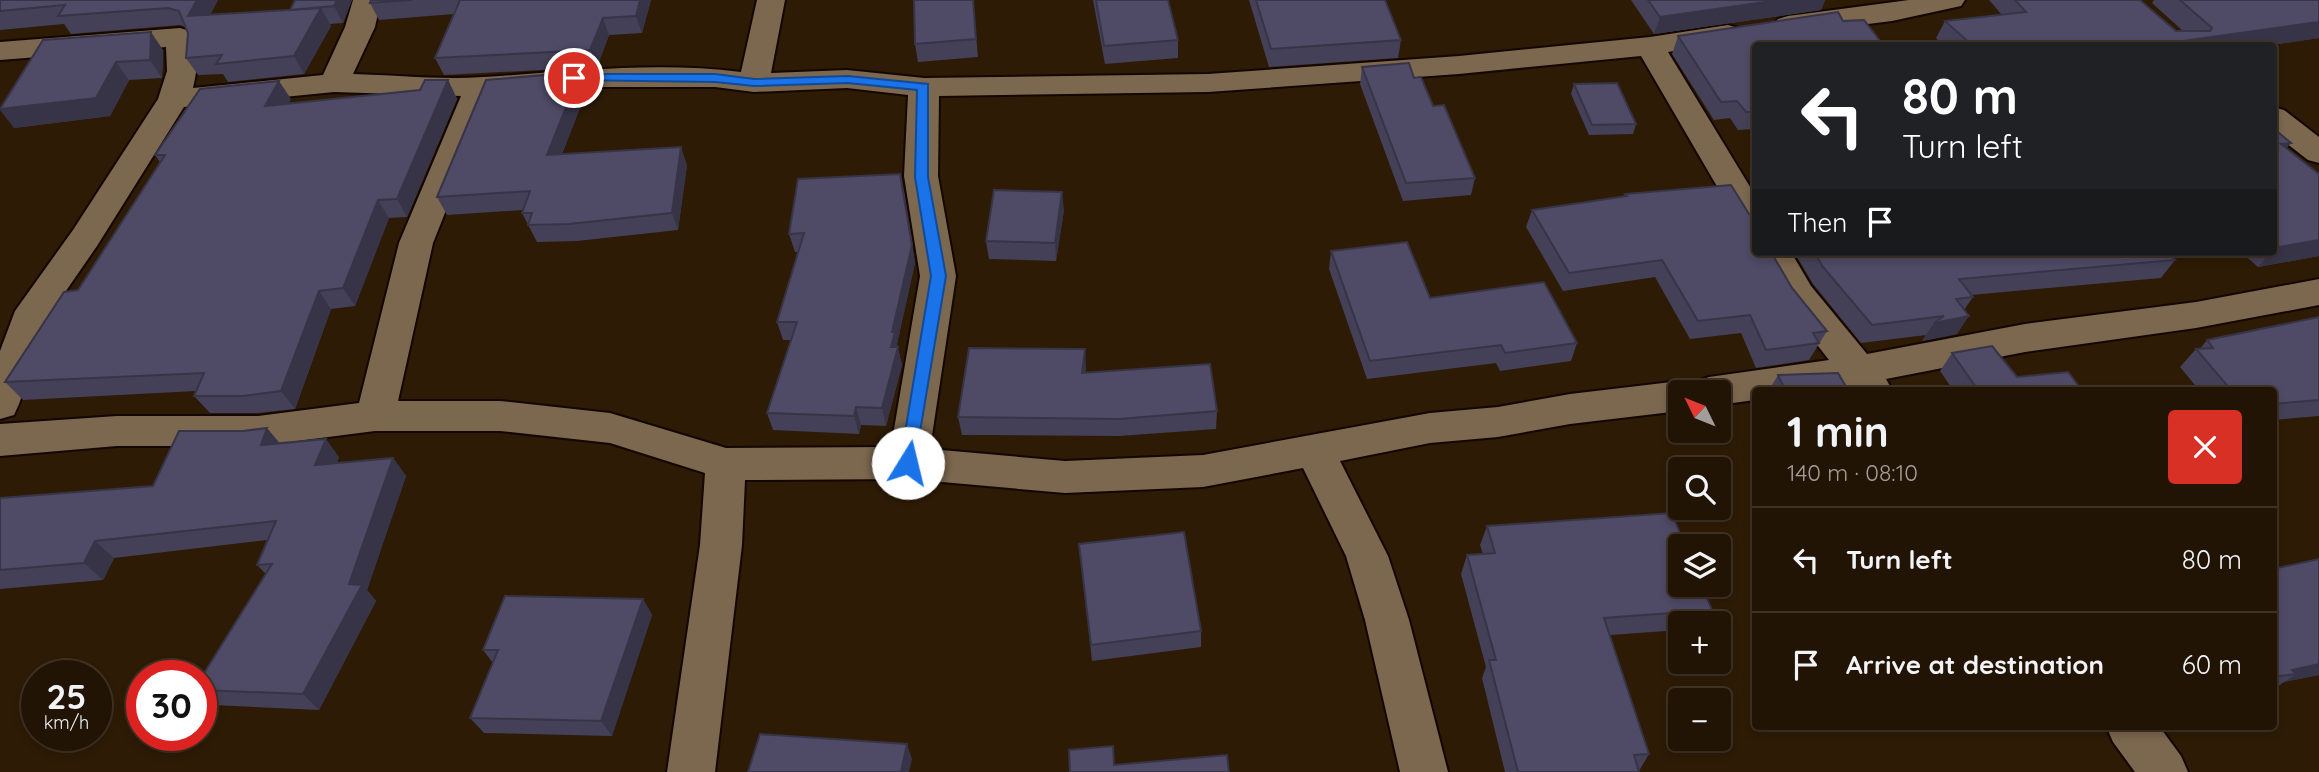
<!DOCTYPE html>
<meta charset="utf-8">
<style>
body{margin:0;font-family:Quicksand,sans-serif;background:#2a1d0e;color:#f1f3f6;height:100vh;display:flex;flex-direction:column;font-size:26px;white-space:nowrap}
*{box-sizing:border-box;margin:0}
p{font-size:23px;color:#a29e9a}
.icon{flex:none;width:38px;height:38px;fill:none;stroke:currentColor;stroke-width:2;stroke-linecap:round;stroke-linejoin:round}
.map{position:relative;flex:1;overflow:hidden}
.details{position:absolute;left:1752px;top:387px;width:525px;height:343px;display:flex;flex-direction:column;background:#221404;border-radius:7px;box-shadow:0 4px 10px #0003,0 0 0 2px #3f3326}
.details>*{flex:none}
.hud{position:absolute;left:1752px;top:42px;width:525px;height:214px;border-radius:7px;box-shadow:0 4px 10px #0003,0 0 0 2px #3f3326;background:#202124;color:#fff;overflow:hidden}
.needle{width:46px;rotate:313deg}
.tools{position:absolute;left:1668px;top:380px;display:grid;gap:14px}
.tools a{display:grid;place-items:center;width:63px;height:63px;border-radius:7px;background:#221404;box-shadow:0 4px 10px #0003,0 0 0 2px #3f3326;font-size:35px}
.speed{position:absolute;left:21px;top:660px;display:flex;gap:14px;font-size:35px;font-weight:700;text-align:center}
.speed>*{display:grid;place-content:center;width:91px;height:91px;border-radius:50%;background:#221404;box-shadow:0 4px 10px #0003,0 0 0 2px #3f3326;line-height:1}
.speed small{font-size:18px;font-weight:400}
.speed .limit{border:10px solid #d22;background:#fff;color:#111}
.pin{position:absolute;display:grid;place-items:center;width:60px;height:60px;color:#fff;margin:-30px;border:4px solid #fff;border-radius:50%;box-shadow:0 2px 7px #0007}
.me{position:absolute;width:77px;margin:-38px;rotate:9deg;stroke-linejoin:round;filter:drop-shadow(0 0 5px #0008)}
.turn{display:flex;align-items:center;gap:24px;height:147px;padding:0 35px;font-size:32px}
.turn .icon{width:91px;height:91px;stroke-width:2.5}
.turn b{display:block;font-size:49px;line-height:60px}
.then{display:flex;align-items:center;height:66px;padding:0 35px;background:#0003;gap:14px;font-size:26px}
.round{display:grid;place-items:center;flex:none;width:74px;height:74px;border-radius:7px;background:#2a1d0e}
.headline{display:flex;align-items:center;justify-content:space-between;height:119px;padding:0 35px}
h1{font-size:42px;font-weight:700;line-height:52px}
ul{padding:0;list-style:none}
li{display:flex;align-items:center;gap:21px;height:105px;padding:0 35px;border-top:2px solid #3f3326}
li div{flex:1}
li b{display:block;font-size:26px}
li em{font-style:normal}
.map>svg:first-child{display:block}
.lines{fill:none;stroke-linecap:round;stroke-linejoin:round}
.street-casing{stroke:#140600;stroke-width:4}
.street{fill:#7c674f;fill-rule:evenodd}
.wall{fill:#444057}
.shaded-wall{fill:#373447}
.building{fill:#4f4a65;stroke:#373447;stroke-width:2}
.route{fill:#1a73e8;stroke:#114b97;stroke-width:2}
</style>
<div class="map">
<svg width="2319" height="772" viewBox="0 0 2319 772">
<rect width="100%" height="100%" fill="#2d1b05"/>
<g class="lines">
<defs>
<g id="street">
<path d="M 353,0 L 381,0 L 375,27 L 353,74 C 396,75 440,80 483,77 C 568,72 655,61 741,72 L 757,0 L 785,0 L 771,73 L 847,70 L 924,78 L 1208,74 L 1459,56 L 1650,37 L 1728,25 L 1738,28 L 1743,34 L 1738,40 L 1668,52 L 1755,195 L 1755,235 L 1743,231 L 1641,56 L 1459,74 L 1208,92 L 939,96 L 938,176 L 956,276 L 930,449 L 1065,461 L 1203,455 L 1430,413 L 1498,407 L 1570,394 L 1680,381 L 1693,385 L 1695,382 L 1709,377 L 1829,360 L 1785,304 L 1755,252 L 1791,252 L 1811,286 L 1867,354 L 2025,324 L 2196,302 L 2319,279 L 2319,305 L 2196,328 L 2025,352 L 1886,379 L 1890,386 L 1888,390 L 1853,390 L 1849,385 L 1817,390 L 1755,390 L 1755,400 L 1718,405 L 1718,392 L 1680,392 L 1680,411 L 1570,424 L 1498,437 L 1430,443 L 1340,461 L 1388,556 L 1409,620 L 1448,772 L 1400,772 L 1365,620 L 1346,556 L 1303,468 L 1203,487 L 1065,493 L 908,479 L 745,480 L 742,545 L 715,772 L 667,772 L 700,545 L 705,473 L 610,443 L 500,431 L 375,431 L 258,446 L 117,446 L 0,456 L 0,424 L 117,416 L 258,416 L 359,403 L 399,243 L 461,96 L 334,92 L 184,107 L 97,246 L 50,314 L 19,404 L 14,415 L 0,419 L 0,351 L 15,311 L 73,230 L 158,99 L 167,71 L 166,47 L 0,60 L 0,42 L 180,28 L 190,31 C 201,46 197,71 193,88 L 323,75 L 345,27 ZM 574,87 L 715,87 L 754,92 L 847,88 L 908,95 L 904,176 L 920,276 L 891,447 L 726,448 L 610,413 L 500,401 L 398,401 L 433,243 L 492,95 Z"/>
<path d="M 1909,0 L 1965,0 L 1961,6 L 1892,21 L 1788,34 L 1778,31 L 1773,25 L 1778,19 L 1788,16 Z"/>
<path d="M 2273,107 L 2284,110 L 2319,137 L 2319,163 L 2308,160 L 2273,133 Z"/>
<path d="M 2106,726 L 2159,726 L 2181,756 L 2188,772 L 2135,772 L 2113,742 Z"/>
</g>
</defs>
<use href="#street" class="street-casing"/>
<use href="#street" class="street"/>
</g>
<g class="wall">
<path d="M 0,0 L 218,0 L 210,15 L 290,10 L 352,0 L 343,23 L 330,24 L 331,26 L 304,74 L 228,82 L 223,74 L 198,75 L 186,58 L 188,33 L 185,27 L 180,25 L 71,34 L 64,24 L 0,30 Z"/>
<path d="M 371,0 L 651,0 L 642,33 L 609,35 L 597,67 L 444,75 L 435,58 L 454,14 L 379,20 L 370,3 Z"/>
<path d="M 973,0 L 978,57 L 918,62 L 915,44 Z"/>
<path d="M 1093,0 L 1168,0 L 1178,40 L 1178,58 L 1105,64 Z"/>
<path d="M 1249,0 L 1385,0 L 1401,40 L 1398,58 L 1269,67 Z"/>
<path d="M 1631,0 L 1825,0 L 1821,10 L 1654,34 Z"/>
<path d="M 1989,0 L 2140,0 L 2176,31 L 2183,31 L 2152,3 L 2154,0 L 2319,0 L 2319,38 L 2265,46 L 1943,46 L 1936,38 L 1945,21 L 2002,15 Z"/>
<path d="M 1843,21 L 1755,46 L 1755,129 L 1738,130 L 1730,118 L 1714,120 L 1672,54 L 1678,36 Z"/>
<path d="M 43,40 L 163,50 L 162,78 L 129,80 L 110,116 L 14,128 Z"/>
<path d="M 1362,67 L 1414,78 L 1433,106 L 1475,178 L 1471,195 L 1403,201 L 1360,84 Z"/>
<path d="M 448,80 L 457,99 L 407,217 L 389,218 L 355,306 L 331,309 L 295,409 L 258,413 L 210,413 L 194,396 L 196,391 L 23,400 L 5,382 L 78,290 L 160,162 L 155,155 L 291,99 L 288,103 L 420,90 Z"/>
<path d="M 1574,84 L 1636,124 L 1633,134 L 1589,135 L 1571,94 Z"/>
<path d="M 587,90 L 562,154 L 687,165 L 678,230 L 577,241 L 537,242 L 522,213 L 523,210 L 447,215 L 437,197 Z"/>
<path d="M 2273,128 L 2286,148 L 2319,256 L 2258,267 L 2241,252 L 2273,252 Z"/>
<path d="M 904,192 L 915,263 L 897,344 L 902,365 L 886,426 L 861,425 L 859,434 L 773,430 L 767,413 L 791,340 L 783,340 L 777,322 L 799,252 L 795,252 L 789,234 Z"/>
<path d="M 1625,194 L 1749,214 L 1755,252 L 1792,288 L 1827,331 L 1809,360 L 1756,368 L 1741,333 L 1690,339 L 1655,277 L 1563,291 L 1526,227 L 1532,210 L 1624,197 Z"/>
<path d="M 1064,210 L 1056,261 L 989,259 L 986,241 Z"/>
<path d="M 1331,251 L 1430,298 L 1577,343 L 1571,361 L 1500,371 L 1496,363 L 1367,379 L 1329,269 Z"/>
<path d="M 1794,252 L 2168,252 L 2175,260 L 2161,278 L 1971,295 L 1973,297 L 1964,310 L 1957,334 L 1922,341 L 1926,335 L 1861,343 L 1813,284 Z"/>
<path d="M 2319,317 L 2319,416 L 2273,420 L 2273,390 L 2199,390 L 2180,367 L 2196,349 L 2200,349 L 2207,340 Z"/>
<path d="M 1952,353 L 2017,377 L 2082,390 L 1953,390 L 1940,371 Z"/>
<path d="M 1086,367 L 1085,373 L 1217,411 L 1216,429 L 1119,436 L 962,435 L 958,417 Z"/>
<path d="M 1778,375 L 1848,390 L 1769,390 Z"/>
<path d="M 280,443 L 339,457 L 337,463 L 393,458 L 406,476 L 367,590 L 376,601 L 319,710 L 213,705 L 201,696 L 201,678 L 266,574 L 257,565 L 267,540 L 114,558 L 103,580 L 0,589 L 0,498 L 153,486 Z"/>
<path d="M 1487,526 L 1712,610 L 1704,623 L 1680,623 L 1680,630 L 1610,635 L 1649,754 L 1639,771 L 1639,772 L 1505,772 L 1482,678 L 1486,667 L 1461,574 L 1467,555 L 1483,554 L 1480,545 Z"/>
<path d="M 1079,544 L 1201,631 L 1201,647 L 1092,661 Z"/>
<path d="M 2273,562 L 2319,675 L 2284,682 L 2273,690 Z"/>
<path d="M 643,599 L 652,615 L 612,736 L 484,733 L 470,718 L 493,663 L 483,650 Z"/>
</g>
<g class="shaded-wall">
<path d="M 197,0 L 218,0 L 199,34 L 188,16 Z"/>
<path d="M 337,0 L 352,0 L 343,23 L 334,6 Z"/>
<path d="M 640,0 L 651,0 L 642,33 L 636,16 Z"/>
<path d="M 1779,0 L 1825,0 L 1821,10 L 1654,34 L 1660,17 Z"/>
<path d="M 321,8 L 331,26 L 304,74 L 294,56 Z"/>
<path d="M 603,18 L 609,35 L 597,67 L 590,50 Z"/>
<path d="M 2319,22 L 2319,38 L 2265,46 L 2167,46 L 2169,43 Z"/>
<path d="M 151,32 L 163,50 L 162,78 L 150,60 Z"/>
<path d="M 116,62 L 129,80 L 110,116 L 14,128 L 0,110 Z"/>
<path d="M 580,72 L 587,90 L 555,172 L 547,155 Z"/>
<path d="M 448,80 L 457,99 L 407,217 L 397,199 Z"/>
<path d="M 279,81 L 291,99 L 277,124 L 265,106 Z"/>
<path d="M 2291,143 L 2276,161 L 2281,144 Z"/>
<path d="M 681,147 L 687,165 L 678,230 L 672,213 Z"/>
<path d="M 900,174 L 915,263 L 897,344 L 902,365 L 886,426 L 882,408 L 891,347 Z"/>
<path d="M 1062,192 L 1064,210 L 1056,261 L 1055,243 Z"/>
<path d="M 378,200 L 389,218 L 355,306 L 343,288 Z"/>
<path d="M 2319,240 L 2319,256 L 2258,267 L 2271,252 L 2273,252 L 2274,249 Z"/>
<path d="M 319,291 L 331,309 L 295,409 L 281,391 Z"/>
<path d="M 1969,316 L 1957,334 L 1922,341 L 1934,323 Z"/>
<path d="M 1085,349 L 1086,367 L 1084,391 L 1082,373 Z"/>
<path d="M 856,407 L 861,425 L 859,434 L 854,416 Z"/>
<path d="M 267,428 L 282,446 L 261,445 Z"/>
<path d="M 326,439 L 339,457 L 329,482 L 315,465 Z"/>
<path d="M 393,458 L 406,476 L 367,590 L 376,601 L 319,710 L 303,694 L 349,584 Z"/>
<path d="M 95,541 L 114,558 L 103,580 L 84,563 Z"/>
<path d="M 643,599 L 652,615 L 612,736 L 601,721 Z"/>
<path d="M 2319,664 L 2319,675 L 2284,682 L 2296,674 L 2292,670 Z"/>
<path d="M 907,744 L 912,759 L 909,772 L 901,772 Z"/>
</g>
<g class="building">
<path d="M 0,0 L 197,0 L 188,16 L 321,8 L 294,56 L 216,64 L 222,55 L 186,58 L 188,33 L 179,11 L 168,8 L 58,16 L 65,5 L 0,11 Z"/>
<path d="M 295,0 L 337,0 L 334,6 L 290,10 Z"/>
<path d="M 371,0 L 412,0 L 370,3 Z"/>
<path d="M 460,0 L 640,0 L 636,16 L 603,18 L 590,50 L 435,58 Z"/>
<path d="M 914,0 L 973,0 L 976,39 L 915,44 Z"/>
<path d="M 1096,0 L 1168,0 L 1178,40 L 1104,46 Z"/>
<path d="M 1256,0 L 1385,0 L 1401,40 L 1271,49 Z"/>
<path d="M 1648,0 L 1779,0 L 1660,17 Z"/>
<path d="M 2015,0 L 2140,0 L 2176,31 L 2210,31 L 2212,28 L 2180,0 L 2319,0 L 2319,22 L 2169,43 L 2172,46 L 1973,46 L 1945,21 L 2026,12 Z"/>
<path d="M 1838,12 L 1843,21 L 1864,20 L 1884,46 L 1755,46 L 1755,112 L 1746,112 L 1737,101 L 1721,102 L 1678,36 Z"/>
<path d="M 151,32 L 150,60 L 116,62 L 96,98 L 0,109 L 43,40 Z"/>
<path d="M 1409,63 L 1414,78 L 1421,77 L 1433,106 L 1444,105 L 1475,178 L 1406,183 L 1362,67 Z"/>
<path d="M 580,72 L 547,155 L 681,147 L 672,213 L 569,224 L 528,225 L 532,213 L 522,213 L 530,191 L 437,197 L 486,80 Z"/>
<path d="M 425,80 L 448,80 L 397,199 L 378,200 L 343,288 L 319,291 L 281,391 L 243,396 L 194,396 L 204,373 L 5,382 L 64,292 L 78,290 L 165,155 L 155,155 L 200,89 L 279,81 L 265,106 L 420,90 Z"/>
<path d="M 1617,83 L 1636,124 L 1592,125 L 1574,84 Z"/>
<path d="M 2273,128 L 2291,143 L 2281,144 L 2319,174 L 2319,240 L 2273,248 Z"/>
<path d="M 900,174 L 912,245 L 892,332 L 895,332 L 891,347 L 898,347 L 882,408 L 856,407 L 854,416 L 767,413 L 797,322 L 777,322 L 804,233 L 789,234 L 798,179 Z"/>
<path d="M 1731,185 L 1749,214 L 1755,217 L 1755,252 L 1771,252 L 1792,288 L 1827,331 L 1813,333 L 1819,343 L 1766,350 L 1750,315 L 1698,321 L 1662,260 L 1569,273 L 1532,210 L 1627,196 L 1625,194 Z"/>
<path d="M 994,190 L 1062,192 L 1055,243 L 986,241 Z"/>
<path d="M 1407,242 L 1430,298 L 1544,282 L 1577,343 L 1505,353 L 1501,345 L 1370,361 L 1331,251 Z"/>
<path d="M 1814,252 L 2168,252 L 2175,260 L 1959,279 L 1973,297 L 1956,299 L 1969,316 L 1934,323 L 1944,316 L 1872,325 L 1823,267 Z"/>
<path d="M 2319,317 L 2319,400 L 2273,404 L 2273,390 L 2231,390 L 2196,349 L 2213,348 L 2207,340 Z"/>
<path d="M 1992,346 L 2017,377 L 2068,372 L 2082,390 L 1978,390 L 1952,353 Z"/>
<path d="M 969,348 L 1085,349 L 1082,373 L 1210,364 L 1217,411 L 1119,419 L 958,417 Z"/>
<path d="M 1838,373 L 1848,390 L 1785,390 L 1778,375 Z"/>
<path d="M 267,428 L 261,445 L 326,439 L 315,465 L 393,458 L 349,584 L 362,585 L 303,694 L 201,690 L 201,678 L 272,564 L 257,565 L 276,521 L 95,541 L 84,563 L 0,570 L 0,498 L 153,486 L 179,431 L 243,431 Z"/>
<path d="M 1672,513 L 1685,546 L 1680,546 L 1680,584 L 1701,584 L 1712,610 L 1604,618 L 1649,754 L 1634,755 L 1639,772 L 1518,772 L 1489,660 L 1496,660 L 1467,555 L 1495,553 L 1487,526 Z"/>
<path d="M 1184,532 L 1201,631 L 1091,645 L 1079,544 Z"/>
<path d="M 2319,559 L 2319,664 L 2292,670 L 2296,674 L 2273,677 L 2273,562 L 2278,568 Z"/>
<path d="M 505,596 L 643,599 L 601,721 L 470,718 L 498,650 L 483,650 Z"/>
<path d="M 760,734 L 907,744 L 901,772 L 748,772 Z"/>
<path d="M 1113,746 L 1114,765 L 1227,755 L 1229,772 L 1070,772 L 1069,750 Z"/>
</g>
<path class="route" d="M 574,74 L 715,74 L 754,79 L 848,76 L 928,84 L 928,177 L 946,276 L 914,468 L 902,468 L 900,463 L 931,276 L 915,177 L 917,90 L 848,83 L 754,86 L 715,82 L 569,80 L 569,75 Z"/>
</svg>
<div class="tools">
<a><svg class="needle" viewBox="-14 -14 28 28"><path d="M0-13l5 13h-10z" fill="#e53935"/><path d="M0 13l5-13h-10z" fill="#a29e9a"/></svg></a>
<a><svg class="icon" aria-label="search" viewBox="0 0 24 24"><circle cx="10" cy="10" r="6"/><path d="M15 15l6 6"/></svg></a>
<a><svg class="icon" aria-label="layers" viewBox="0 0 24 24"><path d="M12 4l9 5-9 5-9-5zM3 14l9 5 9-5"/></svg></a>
<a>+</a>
<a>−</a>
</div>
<div class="speed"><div>25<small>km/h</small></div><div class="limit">30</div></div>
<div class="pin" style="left:574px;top:78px;background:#d93025"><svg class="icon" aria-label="arrive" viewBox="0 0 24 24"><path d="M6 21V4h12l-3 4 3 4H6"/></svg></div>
<svg class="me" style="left:908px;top:463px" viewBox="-20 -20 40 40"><circle r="19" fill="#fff"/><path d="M0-13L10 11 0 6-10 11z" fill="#1a73e8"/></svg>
<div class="hud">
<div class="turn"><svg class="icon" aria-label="left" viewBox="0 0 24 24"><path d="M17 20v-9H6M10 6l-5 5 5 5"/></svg><div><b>80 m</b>Turn left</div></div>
<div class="then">Then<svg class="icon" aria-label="arrive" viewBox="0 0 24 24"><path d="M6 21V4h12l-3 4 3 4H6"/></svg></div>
</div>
<section class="details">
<div class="headline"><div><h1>1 min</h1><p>140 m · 08:10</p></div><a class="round" style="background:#d93025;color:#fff"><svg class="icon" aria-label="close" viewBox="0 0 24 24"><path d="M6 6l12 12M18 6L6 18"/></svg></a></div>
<ul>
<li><svg class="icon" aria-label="left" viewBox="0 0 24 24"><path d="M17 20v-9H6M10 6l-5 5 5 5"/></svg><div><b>Turn left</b></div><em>80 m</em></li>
<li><svg class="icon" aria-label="arrive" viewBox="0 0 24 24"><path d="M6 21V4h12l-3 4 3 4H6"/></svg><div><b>Arrive at destination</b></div><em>60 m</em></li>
</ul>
</section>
</div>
